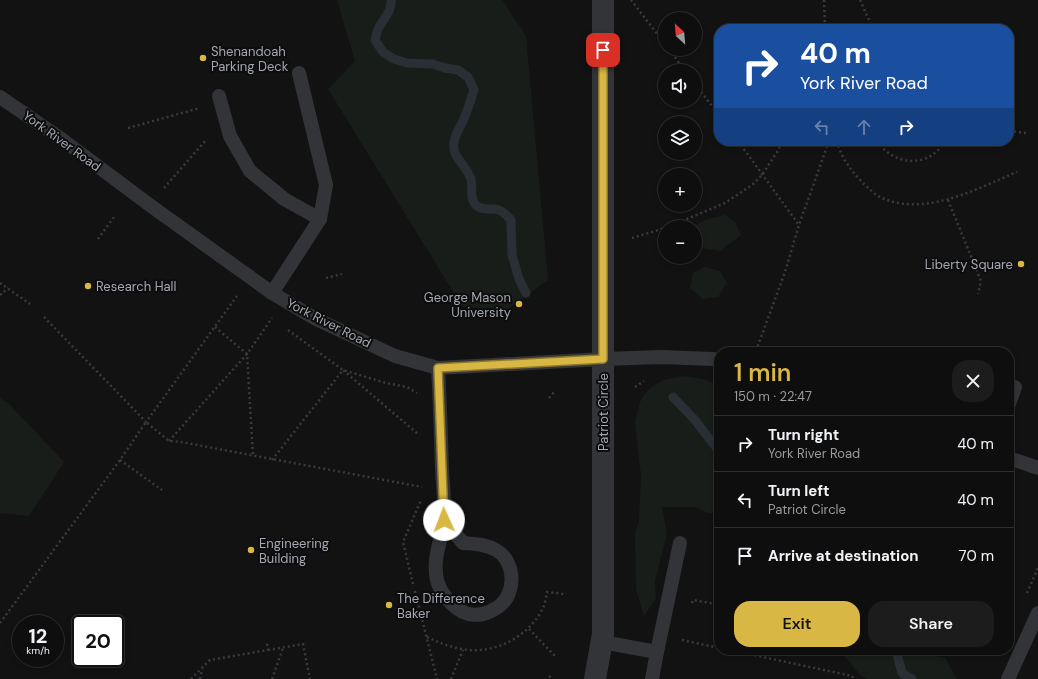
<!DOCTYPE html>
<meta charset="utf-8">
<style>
body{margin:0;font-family:"DM Sans",sans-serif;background:#1c1c1c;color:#f1f3f6;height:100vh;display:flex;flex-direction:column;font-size:15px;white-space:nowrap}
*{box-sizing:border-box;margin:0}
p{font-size:13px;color:#9b9c9e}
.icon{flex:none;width:22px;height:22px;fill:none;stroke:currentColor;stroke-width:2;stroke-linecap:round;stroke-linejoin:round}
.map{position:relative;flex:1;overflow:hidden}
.sheet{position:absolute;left:714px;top:347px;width:300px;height:308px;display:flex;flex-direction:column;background:#0e0e0e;border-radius:16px;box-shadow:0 2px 6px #0003,0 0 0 1px #2e2e2e}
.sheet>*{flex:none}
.guide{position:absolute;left:714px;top:24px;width:300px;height:122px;border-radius:16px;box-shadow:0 2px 6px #0003,0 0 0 1px #2e2e2e;background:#1a4fa0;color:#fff;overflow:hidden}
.needle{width:26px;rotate:334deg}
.fabs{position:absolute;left:658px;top:12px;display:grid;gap:8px}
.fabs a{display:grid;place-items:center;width:44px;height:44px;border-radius:50%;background:#0e0e0e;box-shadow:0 2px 6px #0003,0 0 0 1px #2e2e2e;font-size:20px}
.speed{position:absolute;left:12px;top:615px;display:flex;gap:8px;font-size:20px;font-weight:700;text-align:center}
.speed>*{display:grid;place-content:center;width:52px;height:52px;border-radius:50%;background:#0e0e0e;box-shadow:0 2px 6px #0003,0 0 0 1px #2e2e2e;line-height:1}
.speed small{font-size:10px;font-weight:400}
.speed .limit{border:2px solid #111;border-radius:6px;background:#fff;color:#111}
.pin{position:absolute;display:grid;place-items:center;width:34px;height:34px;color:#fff;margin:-17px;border-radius:8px;box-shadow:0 2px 6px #0006}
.me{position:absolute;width:44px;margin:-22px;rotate:358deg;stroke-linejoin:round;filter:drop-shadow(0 0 3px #0008)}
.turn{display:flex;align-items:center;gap:14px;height:84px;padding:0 20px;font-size:18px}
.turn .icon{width:52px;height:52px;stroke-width:2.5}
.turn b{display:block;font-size:28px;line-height:34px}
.lanes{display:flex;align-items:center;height:38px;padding:0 20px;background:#0003;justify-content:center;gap:20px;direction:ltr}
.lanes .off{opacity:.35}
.round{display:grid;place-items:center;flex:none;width:42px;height:42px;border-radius:16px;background:#1c1c1c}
.overview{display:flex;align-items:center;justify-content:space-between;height:68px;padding:0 20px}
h1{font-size:24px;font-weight:600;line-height:30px;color:#d9b744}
.action{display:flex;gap:8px;margin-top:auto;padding:8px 20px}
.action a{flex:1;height:46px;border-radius:16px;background:#d9b744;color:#111;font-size:16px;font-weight:600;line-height:46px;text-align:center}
.action a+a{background:#1c1c1c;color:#f1f3f6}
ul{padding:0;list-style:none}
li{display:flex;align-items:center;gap:12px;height:56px;padding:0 20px;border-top:1px solid #2e2e2e}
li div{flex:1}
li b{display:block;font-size:15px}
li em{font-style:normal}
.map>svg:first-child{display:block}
.green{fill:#191d1a}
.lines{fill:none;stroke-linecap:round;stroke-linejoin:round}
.stream{stroke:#2a2f35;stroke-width:9}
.path{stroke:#3a3a3f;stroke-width:2.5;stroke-dasharray:2 3;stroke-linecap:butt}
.service{stroke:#333438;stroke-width:14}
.tertiary{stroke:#333438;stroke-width:22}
.route-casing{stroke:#8d772c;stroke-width:10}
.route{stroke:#d9b744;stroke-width:7}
.poi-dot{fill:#d9b744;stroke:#0d0d0e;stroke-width:1.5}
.labels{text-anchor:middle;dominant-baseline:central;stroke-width:4;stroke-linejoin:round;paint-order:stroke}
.poi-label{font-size:13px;fill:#a5a8b2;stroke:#0d0d0e;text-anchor:start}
.street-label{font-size:13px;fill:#a5a8b2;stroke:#0d0d0e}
</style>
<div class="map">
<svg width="1038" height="679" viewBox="0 0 1038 679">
<rect width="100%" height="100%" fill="#121213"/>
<g class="green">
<path d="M 337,0 L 502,0 L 526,36 L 548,280 L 505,311 L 462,306 L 328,89 L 355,61 Z"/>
<path d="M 725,215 L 735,222 L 741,235 L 720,251 L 696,247 L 695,227 L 691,227 L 708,219 Z"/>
<path d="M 705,267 L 720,271 L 727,283 L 718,297 L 703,299 L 690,288 L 693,273 Z"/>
<path d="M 685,376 L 703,379 L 719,385 L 719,513 L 708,513 L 695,507 L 662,507 L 667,534 L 655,581 L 656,598 L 644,616 L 636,589 L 635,533 L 639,521 L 641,476 L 635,422 L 640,402 L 646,392 L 656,384 L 667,379 Z"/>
<path d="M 0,398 L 8,403 L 64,462 L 29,516 L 0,513 Z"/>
<path d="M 840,650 L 910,650 L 912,652 L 945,658 L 957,679 L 868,679 L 861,676 Z"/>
</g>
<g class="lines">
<g class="stream">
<path d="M 391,0 C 392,11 384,18 379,27 C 377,31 376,36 375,40 L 383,52 L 394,59 L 407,63 L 433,64 L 445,68 L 458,70 L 468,77 L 474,90 C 471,98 469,107 465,116 C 461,128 450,139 455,153 C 459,162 468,169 471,179 C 473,187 469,198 476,205 C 483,212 491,207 499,210 C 504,212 507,216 511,220 L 512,255 L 519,279 L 526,293"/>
<path d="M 673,397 L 694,419 L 719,451"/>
<path d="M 896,650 L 902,673 L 912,679"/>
</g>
<g class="path">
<path d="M 631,0 L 665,44"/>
<path d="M 824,0 L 825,29"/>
<path d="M 860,0 L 873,29"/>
<path d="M 669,49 L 685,71"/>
<path d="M 695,84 L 719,115"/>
<path d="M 128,128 L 200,108"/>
<path d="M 1009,131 L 1026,133"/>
<path d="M 738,141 L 799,225"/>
<path d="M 837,141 C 841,158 852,172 864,184 C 869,188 873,193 878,196 C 922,219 976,189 1017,172"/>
<path d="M 877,141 C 887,156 906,165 924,159 C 934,156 940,148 946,141"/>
<path d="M 164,188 L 207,139"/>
<path d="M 948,200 L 981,281 L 978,294"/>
<path d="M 668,227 L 725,203 L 752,185 L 762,175 L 779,149 L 781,141"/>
<path d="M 632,238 L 665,228"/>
<path d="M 98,239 L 114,217"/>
<path d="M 326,278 L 342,274"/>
<path d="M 0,283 L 30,304"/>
<path d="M 0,295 L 8,288"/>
<path d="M 44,317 L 146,422 L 237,296"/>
<path d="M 215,327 L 247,354 L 253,456"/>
<path d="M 288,330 L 343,370 L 386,383 L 407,387 L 417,393"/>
<path d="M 756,351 L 785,272 L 799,225 L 829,141"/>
<path d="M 635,387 L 644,381"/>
<path d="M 549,398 L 555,391"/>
<path d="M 169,441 L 247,354 L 272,318"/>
<path d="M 120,460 L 162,490"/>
<path d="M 272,460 L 343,370 L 418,434"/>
<path d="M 413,584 L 403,542 L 421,500"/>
<path d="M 415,591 L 437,679"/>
<path d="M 1027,593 L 1038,568"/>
<path d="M 407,597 L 416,596"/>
<path d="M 692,603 L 693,600 L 716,604 L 719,592"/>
<path d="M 0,623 L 120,460 L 146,422 L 169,441 L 181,442 L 422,487"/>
<path d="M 529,629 L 555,656"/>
<path d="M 427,637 C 438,642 449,647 462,649 C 493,655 527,638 542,610 C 545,605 546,598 547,592 L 564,594"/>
<path d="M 682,640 L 719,648"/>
<path d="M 268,650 L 303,644 L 310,679"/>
<path d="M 730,650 L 852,676 L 854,679"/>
<path d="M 549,676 L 553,679"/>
<path d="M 191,679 L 210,660 L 268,650 L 267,643"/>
<path d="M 200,679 L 202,670"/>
<path d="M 272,679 L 283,648"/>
<path d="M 451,679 L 463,650"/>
</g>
<g class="service">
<path d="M 219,96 L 230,136 L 250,171 L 284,199 L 320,219"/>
<path d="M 0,97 L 60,138 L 151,206 L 272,293 L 316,319 L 395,356 L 438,368 L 603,359 L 661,357 L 713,359 L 719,361"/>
<path d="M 272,293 L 320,219 L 326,185 L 299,73"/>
<path d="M 438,368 C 440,402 441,437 442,471 C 443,487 445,504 444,520 C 442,541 432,557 437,580 C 440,593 452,606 463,612 C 480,620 503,609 509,593 C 515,577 510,558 496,550 C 486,544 475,544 463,543 L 444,520"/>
<path d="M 1009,404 L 1015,387"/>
<path d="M 1009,458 L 1038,468"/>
<path d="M 602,642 L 657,652 L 652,679"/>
<path d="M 657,652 L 680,543"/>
<path d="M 1008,679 L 1038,613"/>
</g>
<path class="tertiary" d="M 595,679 L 603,634 L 603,0"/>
</g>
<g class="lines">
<defs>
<path id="route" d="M 444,520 L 438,368 L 603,359 L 603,50"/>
</defs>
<use href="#route" class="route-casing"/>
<use href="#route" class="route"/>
</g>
<g class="poi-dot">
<circle cx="203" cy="58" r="4"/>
<circle cx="1021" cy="264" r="4"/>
<circle cx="88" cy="286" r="4"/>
<circle cx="519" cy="304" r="4"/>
<circle cx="251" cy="550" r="4"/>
<circle cx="389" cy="605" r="4"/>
</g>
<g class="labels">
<g class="poi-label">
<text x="211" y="51">Shenandoah<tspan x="211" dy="15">Parking Deck</tspan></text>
<text x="1013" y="264" text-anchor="end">Liberty Square</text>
<text x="96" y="286">Research Hall</text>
<text x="511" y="297" text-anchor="end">George Mason<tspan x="511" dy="15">University</tspan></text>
<text x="259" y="543">Engineering<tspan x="259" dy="15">Building</tspan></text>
<text x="397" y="598">The Difference<tspan x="397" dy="15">Baker</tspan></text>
</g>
<g class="street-label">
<text transform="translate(62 141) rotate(36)">York River Road</text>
<text transform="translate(329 323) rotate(27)">York River Road</text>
<text transform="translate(603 412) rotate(-90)">Patriot Circle</text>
</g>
</g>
</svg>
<div class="fabs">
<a><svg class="needle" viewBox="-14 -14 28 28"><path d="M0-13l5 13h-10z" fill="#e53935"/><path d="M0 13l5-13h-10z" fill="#9b9c9e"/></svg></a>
<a><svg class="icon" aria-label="sound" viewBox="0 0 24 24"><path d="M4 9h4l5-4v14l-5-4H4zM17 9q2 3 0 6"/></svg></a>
<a><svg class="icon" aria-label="layers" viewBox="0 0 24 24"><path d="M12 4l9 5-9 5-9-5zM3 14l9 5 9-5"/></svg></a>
<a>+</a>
<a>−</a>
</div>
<div class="speed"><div>12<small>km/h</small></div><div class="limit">20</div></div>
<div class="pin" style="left:603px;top:50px;background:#d93025"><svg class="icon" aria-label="arrive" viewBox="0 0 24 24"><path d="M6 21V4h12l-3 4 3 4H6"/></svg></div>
<svg class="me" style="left:444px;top:520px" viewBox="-20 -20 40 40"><circle r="19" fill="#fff"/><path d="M0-13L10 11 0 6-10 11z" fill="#d9b744"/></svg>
<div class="guide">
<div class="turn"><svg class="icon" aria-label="right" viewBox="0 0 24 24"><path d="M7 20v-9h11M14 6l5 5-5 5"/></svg><div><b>40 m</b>York River Road</div></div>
<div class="lanes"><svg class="icon off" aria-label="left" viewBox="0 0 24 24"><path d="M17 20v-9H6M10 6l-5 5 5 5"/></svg><svg class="icon off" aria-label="ahead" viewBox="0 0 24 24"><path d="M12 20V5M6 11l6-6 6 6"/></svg><svg class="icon" aria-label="right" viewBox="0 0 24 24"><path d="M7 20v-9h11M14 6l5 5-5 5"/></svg></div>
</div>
<section class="sheet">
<div class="overview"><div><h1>1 min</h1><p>150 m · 22:47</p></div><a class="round"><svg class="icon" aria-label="close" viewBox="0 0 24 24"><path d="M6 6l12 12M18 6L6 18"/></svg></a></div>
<ul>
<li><svg class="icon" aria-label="right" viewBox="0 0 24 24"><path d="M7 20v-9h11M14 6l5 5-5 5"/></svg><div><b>Turn right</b><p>York River Road</p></div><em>40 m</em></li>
<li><svg class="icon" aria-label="left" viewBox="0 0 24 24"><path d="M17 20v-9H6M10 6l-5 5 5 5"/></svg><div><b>Turn left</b><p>Patriot Circle</p></div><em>40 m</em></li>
<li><svg class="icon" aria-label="arrive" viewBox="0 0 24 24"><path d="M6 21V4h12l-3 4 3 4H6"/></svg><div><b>Arrive at destination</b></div><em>70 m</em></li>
</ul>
<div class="action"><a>Exit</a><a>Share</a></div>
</section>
</div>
